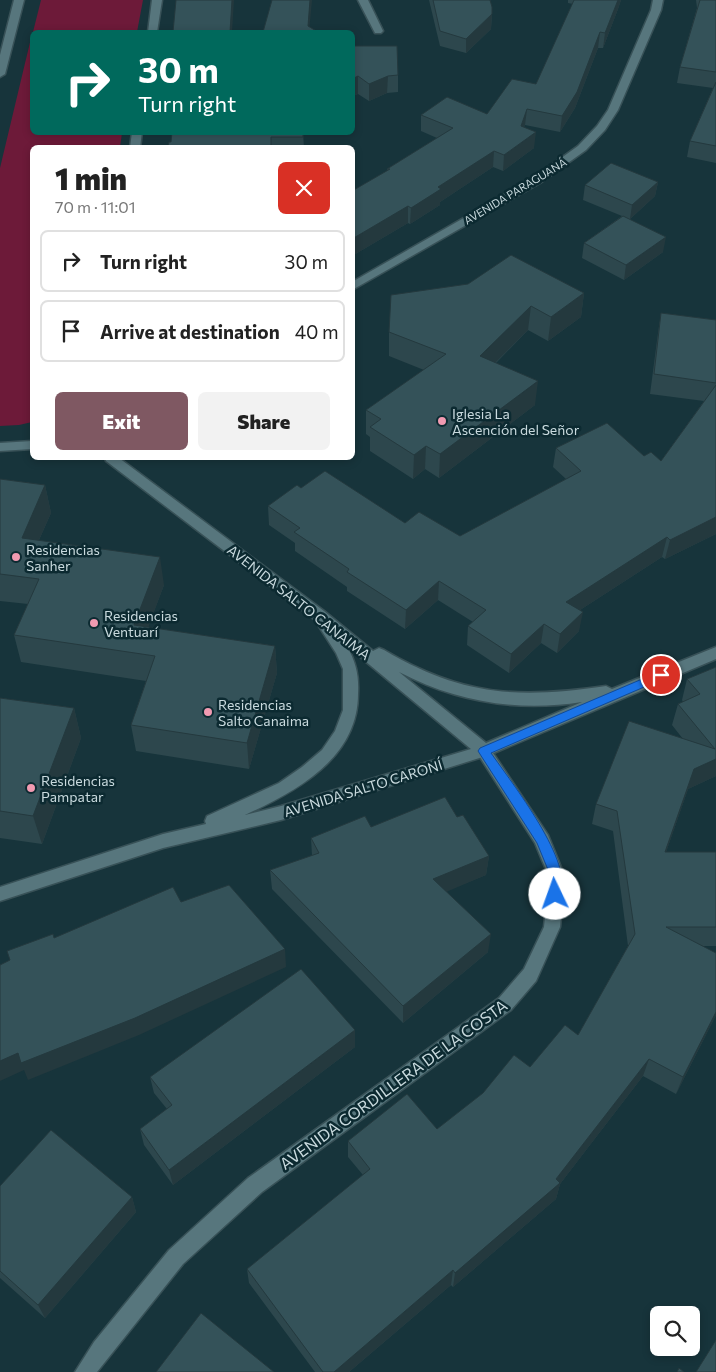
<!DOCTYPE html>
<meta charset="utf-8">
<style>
body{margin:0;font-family:Commissioner,sans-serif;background:#f2f2f2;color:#222;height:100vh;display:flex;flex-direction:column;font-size:19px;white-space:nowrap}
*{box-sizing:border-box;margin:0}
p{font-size:16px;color:#767676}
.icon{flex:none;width:28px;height:28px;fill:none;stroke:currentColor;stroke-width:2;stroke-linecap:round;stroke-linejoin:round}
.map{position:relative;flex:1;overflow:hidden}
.sheet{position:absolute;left:30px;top:145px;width:325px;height:315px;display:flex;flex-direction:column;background:#fff;border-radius:8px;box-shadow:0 2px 8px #0003}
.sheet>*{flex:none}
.guide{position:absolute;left:30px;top:30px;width:325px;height:105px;border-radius:8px;box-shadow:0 2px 8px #0003;background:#00695c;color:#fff;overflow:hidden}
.fabs{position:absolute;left:650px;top:1306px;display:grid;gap:10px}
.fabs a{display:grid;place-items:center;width:50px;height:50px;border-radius:8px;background:#fff;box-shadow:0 2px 8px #0003;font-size:25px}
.pin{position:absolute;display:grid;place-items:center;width:42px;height:42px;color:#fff;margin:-21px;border:2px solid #fff;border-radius:50%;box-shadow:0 1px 5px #0007}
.me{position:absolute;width:55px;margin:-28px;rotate:357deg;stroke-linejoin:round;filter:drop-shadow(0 0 4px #0008)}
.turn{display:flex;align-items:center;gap:18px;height:105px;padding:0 25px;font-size:22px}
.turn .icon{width:65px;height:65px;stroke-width:2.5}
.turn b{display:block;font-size:35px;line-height:42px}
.round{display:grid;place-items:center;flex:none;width:52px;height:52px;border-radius:8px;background:#f2f2f2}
.head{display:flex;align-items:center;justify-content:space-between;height:85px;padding:0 25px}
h1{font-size:30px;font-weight:800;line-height:38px}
.button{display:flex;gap:10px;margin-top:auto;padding:10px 25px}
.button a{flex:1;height:58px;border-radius:8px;background:#7f5862;color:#fff;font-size:20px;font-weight:800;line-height:58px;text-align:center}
.button a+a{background:#f2f2f2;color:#222}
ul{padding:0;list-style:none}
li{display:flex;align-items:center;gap:15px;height:62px;margin:0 10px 8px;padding:0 15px;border:2px solid #e0e0e0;border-radius:8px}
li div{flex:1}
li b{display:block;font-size:19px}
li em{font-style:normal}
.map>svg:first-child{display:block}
.green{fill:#6d1a39}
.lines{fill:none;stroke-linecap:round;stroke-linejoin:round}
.street-casing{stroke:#385157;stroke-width:3}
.secondary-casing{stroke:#385157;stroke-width:3}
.street{fill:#57767d;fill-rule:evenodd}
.secondary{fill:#57767d;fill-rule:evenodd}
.wall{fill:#2d474d}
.shaded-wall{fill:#24393e}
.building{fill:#345259;stroke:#24393e}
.route{fill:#1a73e8;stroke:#114b97}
.poi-dot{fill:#f19ab1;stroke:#0c2a31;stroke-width:2}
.labels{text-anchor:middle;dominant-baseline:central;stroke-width:5;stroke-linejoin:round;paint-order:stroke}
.far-street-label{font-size:11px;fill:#c9dade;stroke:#0c2a31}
.poi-label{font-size:14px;fill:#c9dade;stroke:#0c2a31;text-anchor:start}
.street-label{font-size:14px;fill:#c9dade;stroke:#0c2a31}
.near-street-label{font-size:16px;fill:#c9dade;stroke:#0c2a31}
</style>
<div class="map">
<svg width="716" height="1372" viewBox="0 0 716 1372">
<rect width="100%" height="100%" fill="#17343b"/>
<g class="green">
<path d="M 41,0 L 143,0 L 137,32 L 33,32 Z"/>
<path d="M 32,34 L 32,132 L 122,133 L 120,147 L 32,148 L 32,422 L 19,425 L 0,426 L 0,168 Z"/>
</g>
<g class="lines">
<defs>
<g id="street">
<path d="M 14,0 L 24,0 L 5,74 L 0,77 L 0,55 Z"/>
<path d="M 152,0 L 162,0 L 157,32 L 148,32 Z"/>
<path d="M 358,0 L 368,0 L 383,31 L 381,33 L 375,33 Z"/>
<path d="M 653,0 L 663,0 L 661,10 L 618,110 L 605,130 L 586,150 L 540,183 L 352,290 L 352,282 L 532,179 L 578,146 L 597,126 L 608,110 L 651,10 Z"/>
<path d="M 132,132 L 142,132 L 140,148 L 130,148 Z"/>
<path d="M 484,745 L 489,747 L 548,835 L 565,877 L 560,927 L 536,981 L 511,1010 L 262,1192 L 183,1264 L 97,1372 L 75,1372 L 94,1342 L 169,1250 L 248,1178 L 499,998 L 524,969 L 544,927 L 549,877 L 535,843 L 476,751 L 479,747 Z"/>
</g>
<g id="secondary">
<path d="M 32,441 L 32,449 L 0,451 L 0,443 Z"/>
<path d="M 105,458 L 119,458 L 324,611 L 373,651 L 379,648 L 384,650 C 462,696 518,699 606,686 L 612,689 L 716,647 L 716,659 L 489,755 L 281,820 L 163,848 L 0,901 L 0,887 L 163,834 L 206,824 L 205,821 L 207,816 L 279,783 L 302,767 L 322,750 L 335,731 L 343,710 L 343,669 L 336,653 L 318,625 L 319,623 L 106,461 ZM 347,646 L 471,749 L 281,806 L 245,815 C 297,791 358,758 358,694 C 359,675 356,663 347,646 ZM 399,672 C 456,702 518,712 582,702 L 486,743 Z"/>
</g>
</defs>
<use href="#street" class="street-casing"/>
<use href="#secondary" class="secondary-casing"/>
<use href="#street" class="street"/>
<use href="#secondary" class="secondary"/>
</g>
<g class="wall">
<path d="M 429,0 L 490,0 L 492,14 L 491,29 L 466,53 L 440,46 Z"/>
<path d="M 568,0 L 621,0 L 618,9 L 603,48 L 598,48 L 575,108 L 560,132 L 525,125 L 524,127 L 534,148 L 503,171 L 493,167 L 440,202 L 440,205 L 410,224 L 408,223 L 352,256 L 352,191 L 387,171 L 387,169 L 437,138 L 421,131 L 421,115 L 487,114 L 536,84 L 573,4 L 568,3 Z"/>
<path d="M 696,0 L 716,0 L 716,163 L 687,157 L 690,141 L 713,88 L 677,83 L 680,67 L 697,8 Z"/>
<path d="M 352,46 L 398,75 L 398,92 L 387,93 L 369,101 L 358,94 L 352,96 Z"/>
<path d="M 303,132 L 304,148 L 168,148 L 171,142 Z"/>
<path d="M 658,182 L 655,196 L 630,219 L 663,252 L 624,280 L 582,258 L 584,243 L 622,216 L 583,200 L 585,185 Z"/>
<path d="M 584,293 L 581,317 L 548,341 L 528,330 L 496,363 L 535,405 L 439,478 L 425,469 L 413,479 L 370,451 L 370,437 L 366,434 L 366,410 L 424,370 L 389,356 L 389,332 Z"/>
<path d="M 661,313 L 716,320 L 716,534 L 665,559 L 662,557 L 580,610 L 579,631 L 557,653 L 541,643 L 509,673 L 467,645 L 468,626 L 473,622 L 438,600 L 405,629 L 347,591 L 347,587 L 295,551 L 295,543 L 269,525 L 268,506 L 301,488 L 405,523 L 460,536 L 566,479 L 553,467 L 556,448 L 644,456 L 661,461 L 704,401 L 650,394 L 658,333 Z"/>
<path d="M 0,479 L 45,485 L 51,513 L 39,540 L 164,585 L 148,627 L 275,646 L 277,673 L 249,769 L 136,751 L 131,725 L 146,681 L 21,662 L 14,635 L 28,604 L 0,601 Z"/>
<path d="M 716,667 L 716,776 L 688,789 L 666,852 L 716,852 L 716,946 L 702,946 L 716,1015 L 676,1094 L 643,1076 L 560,1184 L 556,1199 L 453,1287 L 451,1285 L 349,1372 L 315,1372 L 249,1283 L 247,1269 L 363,1175 L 348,1157 L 348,1141 L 437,1129 L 578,1035 L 628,946 L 613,831 L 592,824 L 596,804 L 683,739 L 672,725 L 678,704 L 683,702 L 682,700 L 687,679 Z"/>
<path d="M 0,698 L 74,708 L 81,738 L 42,844 L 0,838 Z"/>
<path d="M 457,817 L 489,856 L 486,875 L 446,891 L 488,952 L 403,1023 L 272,889 L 270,870 L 312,856 L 311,838 L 371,827 Z"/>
<path d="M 355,1030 L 355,1047 L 173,1185 L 144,1145 L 140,1129 L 167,1109 L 154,1093 L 150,1077 Z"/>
<path d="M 0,1186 L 132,1197 L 136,1212 L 45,1318 L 0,1278 Z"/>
</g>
<g class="shaded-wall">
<path d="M 232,0 L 234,0 L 232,32 L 230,32 Z"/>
<path d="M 310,0 L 312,0 L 309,32 L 308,26 Z"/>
<path d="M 618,0 L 621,0 L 618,9 L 603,48 L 605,33 Z"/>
<path d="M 492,14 L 491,29 L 466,53 L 466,39 Z"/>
<path d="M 600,32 L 598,48 L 575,108 L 560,132 L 562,116 Z"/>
<path d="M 358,76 L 358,94 L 352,96 L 352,79 Z"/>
<path d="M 388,76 L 387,93 L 369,101 L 369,84 Z"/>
<path d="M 527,109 L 525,125 L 520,142 L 521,126 Z"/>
<path d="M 536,132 L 534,148 L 503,171 L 504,155 Z"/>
<path d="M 494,151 L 493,167 L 440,202 L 440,205 L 410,224 L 411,208 L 438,187 Z"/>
<path d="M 658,182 L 655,196 L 630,219 L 632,205 Z"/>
<path d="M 408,206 L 408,223 L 352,256 L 352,239 Z"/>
<path d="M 666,237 L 663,252 L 624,280 L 626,265 Z"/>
<path d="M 584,293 L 581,317 L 548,341 L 551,317 Z"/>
<path d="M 531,306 L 528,330 L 478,380 L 480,356 Z"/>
<path d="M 538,381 L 535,405 L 439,478 L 440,454 Z"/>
<path d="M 426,446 L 425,469 L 413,479 L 414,455 Z"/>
<path d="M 45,485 L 51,513 L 28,565 L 22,538 Z"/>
<path d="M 716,517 L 716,534 L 665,559 L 670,540 Z"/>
<path d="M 667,537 L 662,557 L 563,621 L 566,602 Z"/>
<path d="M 160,557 L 164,585 L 139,652 L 134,625 Z"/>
<path d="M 439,581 L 438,600 L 405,629 L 406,610 Z"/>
<path d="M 583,612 L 579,631 L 557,653 L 560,634 Z"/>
<path d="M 544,624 L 541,643 L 509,673 L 511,654 Z"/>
<path d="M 275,646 L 277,673 L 249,769 L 247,743 Z"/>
<path d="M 74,708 L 81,738 L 42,844 L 33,816 Z"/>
<path d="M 716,759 L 716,776 L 688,789 L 659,872 L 665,852 L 694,769 Z"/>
<path d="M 489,856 L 486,875 L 432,898 L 433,879 Z"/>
<path d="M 491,934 L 488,952 L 403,1023 L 403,1006 Z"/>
<path d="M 285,949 L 286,967 L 139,1035 L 28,1080 L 24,1070 L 0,1081 L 0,1061 L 18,1053 Z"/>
<path d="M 716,1012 L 716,1015 L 676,1094 L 683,1077 Z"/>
<path d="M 355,1030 L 355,1047 L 173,1185 L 169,1170 Z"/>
<path d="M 649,1059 L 643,1076 L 560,1184 L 556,1199 L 453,1287 L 455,1273 L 556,1179 Z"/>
<path d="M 132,1197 L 136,1212 L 45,1318 L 38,1305 Z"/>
<path d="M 453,1270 L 451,1285 L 349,1372 L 334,1372 Z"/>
</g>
<g class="building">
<path d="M 176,0 L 232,0 L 230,32 L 173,32 Z"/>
<path d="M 272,0 L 310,0 L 308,26 L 318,32 L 263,32 Z"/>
<path d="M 433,0 L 490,0 L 492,7 L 492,14 L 466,39 L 440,31 Z"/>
<path d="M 574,0 L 618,0 L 605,33 L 600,32 L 577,92 L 562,116 L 527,109 L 521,126 L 536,132 L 504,155 L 494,151 L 438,187 L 441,189 L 411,208 L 408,206 L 352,239 L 352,191 L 390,169 L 387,169 L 453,128 L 421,115 L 447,97 L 487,114 L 512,79 L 536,84 Z"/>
<path d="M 700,0 L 716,0 L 716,72 L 680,67 Z"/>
<path d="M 352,46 L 397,46 L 398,75 L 388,76 L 369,84 L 358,76 L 352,79 Z"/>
<path d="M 716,82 L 716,146 L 690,141 Z"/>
<path d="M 172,132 L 303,132 L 303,137 L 271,137 L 271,148 L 168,148 L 169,142 L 171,142 Z"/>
<path d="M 611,163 L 658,182 L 632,205 L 585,185 Z"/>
<path d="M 623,216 L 666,237 L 626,265 L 584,243 Z"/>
<path d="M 511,255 L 584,293 L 551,317 L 531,306 L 480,356 L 538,381 L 440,454 L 426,446 L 414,455 L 370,427 L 381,419 L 366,410 L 446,354 L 389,332 L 391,295 L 468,284 Z"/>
<path d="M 661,313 L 716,320 L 716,383 L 654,374 Z"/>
<path d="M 716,385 L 716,517 L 670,540 L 667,537 L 566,602 L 583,612 L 560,634 L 544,624 L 511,654 L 468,626 L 486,610 L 439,581 L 406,610 L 347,572 L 349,569 L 294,532 L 300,528 L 268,506 L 297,485 L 301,488 L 325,471 L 405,523 L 419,512 L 460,536 L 581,471 L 556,448 L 607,423 L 644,456 L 651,452 L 661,461 Z"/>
<path d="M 0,479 L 45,485 L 22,538 L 160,557 L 134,625 L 275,646 L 247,743 L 131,725 L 155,656 L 14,635 L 39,579 L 0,574 Z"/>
<path d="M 716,667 L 716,759 L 694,769 L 665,852 L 716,852 L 716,927 L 666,927 L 716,953 L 716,1012 L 683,1077 L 649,1059 L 556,1179 L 560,1183 L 455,1273 L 453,1270 L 334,1372 L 323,1372 L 247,1269 L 370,1169 L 348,1141 L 407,1094 L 437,1129 L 483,1093 L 514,1055 L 530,1067 L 565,1025 L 578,1035 L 635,934 L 617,811 L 596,804 L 629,721 L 715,749 L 678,704 L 700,694 L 687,679 Z"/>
<path d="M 0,698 L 74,708 L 33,816 L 0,811 Z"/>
<path d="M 445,797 L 457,817 L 463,815 L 489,856 L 433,879 L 491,934 L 403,1006 L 270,870 L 319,853 L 311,838 L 365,816 L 371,827 Z"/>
<path d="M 229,885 L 285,949 L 135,1018 L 21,1063 L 18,1053 L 0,1061 L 0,965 L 10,960 L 7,951 L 53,934 L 54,938 L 173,887 L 181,902 Z"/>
<path d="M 301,969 L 355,1030 L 169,1170 L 140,1129 L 172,1105 L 150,1077 Z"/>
<path d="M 51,1130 L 132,1197 L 38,1305 L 0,1271 L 0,1186 Z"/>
<path d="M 201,1313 L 274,1372 L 156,1372 Z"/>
<path d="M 716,1340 L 716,1372 L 696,1372 Z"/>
<path d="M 679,1368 L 684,1372 L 677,1372 Z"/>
</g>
<path class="route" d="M 661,671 L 665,672 L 665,678 L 491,753 C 511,782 576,864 560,897 L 551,897 L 549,894 L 551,877 L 537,843 L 478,751 L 480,748 Z"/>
<g class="poi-dot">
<circle cx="442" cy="421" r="5"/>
<circle cx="16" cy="557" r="5"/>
<circle cx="94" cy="623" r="5"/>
<circle cx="208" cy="712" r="5"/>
<circle cx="31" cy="788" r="5"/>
</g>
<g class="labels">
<g class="far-street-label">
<text transform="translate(515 191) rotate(-31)">AVENIDA PARAGUANÁ</text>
</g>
<g class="poi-label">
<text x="452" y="413">Iglesia La<tspan x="452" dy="16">Ascención del Señor</tspan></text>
<text x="26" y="549">Residencias<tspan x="26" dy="16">Sanher</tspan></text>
<text x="104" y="615">Residencias<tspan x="104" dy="16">Ventuarí</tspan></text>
<text x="218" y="704">Residencias<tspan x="218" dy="16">Salto Canaima</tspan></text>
<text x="41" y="780">Residencias<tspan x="41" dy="16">Pampatar</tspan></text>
</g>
<g class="street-label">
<text transform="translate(299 602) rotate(38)">AVENIDA SALTO CANAIMA</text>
<text transform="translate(363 788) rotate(-17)">AVENIDA SALTO CARONÍ</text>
</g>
<g class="near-street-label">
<text transform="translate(393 1084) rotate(-36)">AVENIDA CORDILLERA DE LA COSTA</text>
</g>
</g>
</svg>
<div class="fabs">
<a><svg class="icon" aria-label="search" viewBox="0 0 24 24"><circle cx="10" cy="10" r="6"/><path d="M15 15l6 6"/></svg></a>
</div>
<div class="pin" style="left:661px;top:675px;background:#d93025"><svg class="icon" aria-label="arrive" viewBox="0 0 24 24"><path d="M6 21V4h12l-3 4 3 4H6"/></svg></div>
<svg class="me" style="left:555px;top:894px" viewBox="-20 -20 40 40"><circle r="19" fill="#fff"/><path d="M0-13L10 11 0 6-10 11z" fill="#1a73e8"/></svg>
<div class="guide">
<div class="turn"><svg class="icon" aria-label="right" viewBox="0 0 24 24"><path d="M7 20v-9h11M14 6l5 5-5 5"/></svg><div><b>30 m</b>Turn right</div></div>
</div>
<section class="sheet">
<div class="head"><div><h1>1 min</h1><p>70 m · 11:01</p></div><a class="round" style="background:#d93025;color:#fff"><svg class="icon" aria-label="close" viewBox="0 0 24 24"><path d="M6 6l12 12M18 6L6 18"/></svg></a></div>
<ul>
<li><svg class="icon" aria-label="right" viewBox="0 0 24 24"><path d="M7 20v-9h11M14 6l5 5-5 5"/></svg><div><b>Turn right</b></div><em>30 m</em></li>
<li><svg class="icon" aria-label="arrive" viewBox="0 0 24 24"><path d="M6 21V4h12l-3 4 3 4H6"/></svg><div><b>Arrive at destination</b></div><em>40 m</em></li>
</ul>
<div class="button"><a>Exit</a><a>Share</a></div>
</section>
</div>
